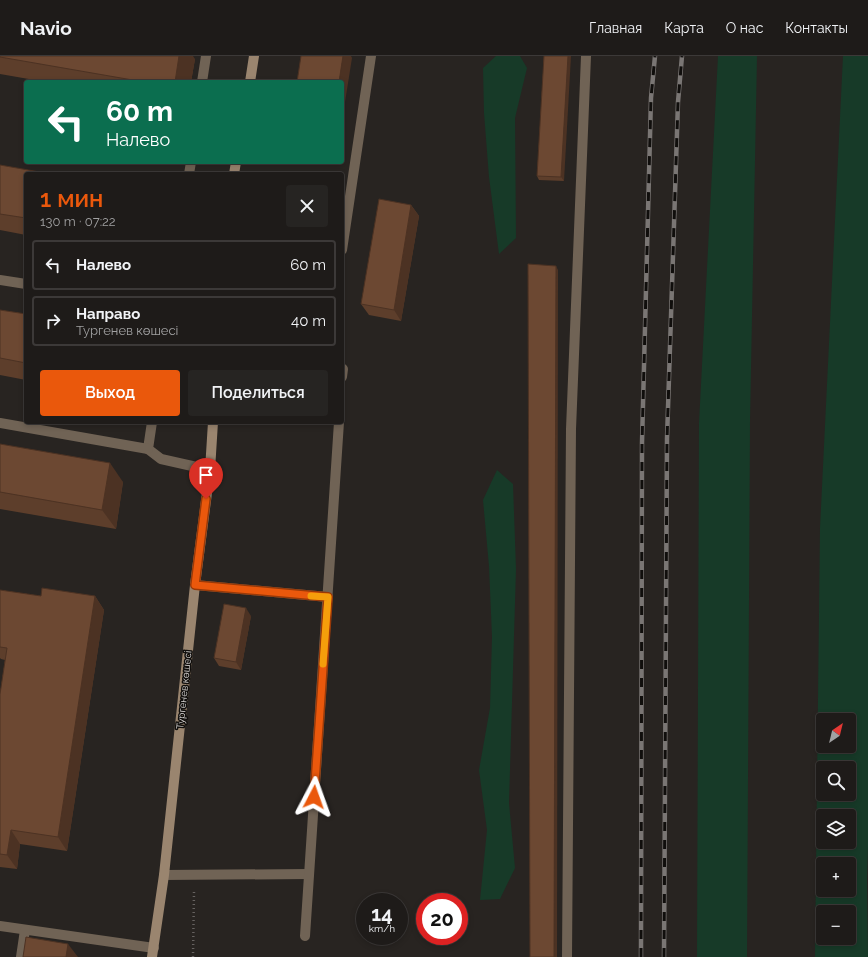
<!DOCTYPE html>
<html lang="ru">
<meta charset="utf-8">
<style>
body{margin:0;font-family:Raleway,sans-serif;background:#262422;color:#f1f3f6;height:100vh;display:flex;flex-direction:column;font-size:15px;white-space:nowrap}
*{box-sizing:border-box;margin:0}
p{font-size:13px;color:#a1a1a2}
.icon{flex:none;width:22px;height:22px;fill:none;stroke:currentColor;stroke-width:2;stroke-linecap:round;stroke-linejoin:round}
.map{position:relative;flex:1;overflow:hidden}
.sheet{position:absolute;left:24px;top:116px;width:320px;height:252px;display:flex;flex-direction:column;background:#1e1b19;border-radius:4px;box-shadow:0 2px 6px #0003,0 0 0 1px #3c3938}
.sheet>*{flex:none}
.hud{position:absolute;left:24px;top:24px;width:320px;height:84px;border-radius:4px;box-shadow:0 2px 6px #0003,0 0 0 1px #3c3938;background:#0b6e4f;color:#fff;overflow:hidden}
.needle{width:26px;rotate:35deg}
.controls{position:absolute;left:816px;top:657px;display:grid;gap:8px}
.controls a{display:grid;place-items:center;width:40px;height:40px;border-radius:4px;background:#1e1b19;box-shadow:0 2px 6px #0003,0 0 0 1px #3c3938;font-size:20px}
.speed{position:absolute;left:356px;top:837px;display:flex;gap:8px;font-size:20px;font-weight:700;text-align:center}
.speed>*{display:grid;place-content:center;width:52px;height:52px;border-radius:50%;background:#1e1b19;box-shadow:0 2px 6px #0003,0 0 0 1px #3c3938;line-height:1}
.speed small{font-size:10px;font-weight:400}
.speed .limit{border:6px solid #d22;background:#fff;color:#111}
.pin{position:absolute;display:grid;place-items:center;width:34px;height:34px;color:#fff;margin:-41px -17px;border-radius:50% 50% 50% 0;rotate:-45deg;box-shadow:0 0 4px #0007}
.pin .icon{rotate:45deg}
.me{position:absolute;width:44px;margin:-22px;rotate:4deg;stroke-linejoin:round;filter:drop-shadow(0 0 3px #0008)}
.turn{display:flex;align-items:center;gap:14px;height:84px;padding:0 16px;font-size:18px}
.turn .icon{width:52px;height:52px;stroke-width:2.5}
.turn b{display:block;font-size:28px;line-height:34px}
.round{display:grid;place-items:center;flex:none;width:42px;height:42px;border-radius:4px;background:#262422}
.head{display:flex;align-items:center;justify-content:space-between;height:68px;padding:0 16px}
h1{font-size:24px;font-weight:600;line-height:30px;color:#ea580c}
.action{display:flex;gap:8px;margin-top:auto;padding:8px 16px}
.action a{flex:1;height:46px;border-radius:4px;background:#ea580c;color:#fff;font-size:16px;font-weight:600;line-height:46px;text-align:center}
.action a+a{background:#262422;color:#f1f3f6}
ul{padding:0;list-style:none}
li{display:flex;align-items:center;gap:12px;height:50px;margin:0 8px 6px;padding:0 8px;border:2px solid #3c3938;border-radius:4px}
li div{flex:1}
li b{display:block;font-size:15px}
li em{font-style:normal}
header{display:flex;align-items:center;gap:24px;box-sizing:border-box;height:56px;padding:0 20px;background:#1e1b19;border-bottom:1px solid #3c3938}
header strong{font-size:19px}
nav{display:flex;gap:22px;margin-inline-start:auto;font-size:14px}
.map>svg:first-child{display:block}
.green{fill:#173a28;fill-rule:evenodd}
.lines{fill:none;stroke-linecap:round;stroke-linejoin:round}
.path{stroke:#666260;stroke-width:2.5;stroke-dasharray:1 3;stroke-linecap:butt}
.lane{stroke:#706355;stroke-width:10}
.secondary{stroke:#9a856f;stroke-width:10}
.rail-casing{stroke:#7a7674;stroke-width:4.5}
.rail{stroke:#100e0c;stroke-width:3;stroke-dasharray:9;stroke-linecap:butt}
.wall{fill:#5d3e2b}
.shaded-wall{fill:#4c3223}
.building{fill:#6c4832;stroke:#4c3223}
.route-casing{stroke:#983908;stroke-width:10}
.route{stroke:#ea580c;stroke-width:7}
.slow{stroke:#f59e0b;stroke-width:7}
.labels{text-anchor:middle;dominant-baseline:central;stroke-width:3;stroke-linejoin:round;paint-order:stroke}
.street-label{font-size:10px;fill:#dedbd9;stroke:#100e0c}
</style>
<header>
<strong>Navio</strong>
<nav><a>Главная</a><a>Карта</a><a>О нас</a><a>Контакты</a></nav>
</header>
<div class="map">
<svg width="868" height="901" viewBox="0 0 868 901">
<rect width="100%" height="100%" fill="#282421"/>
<g class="green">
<path d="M 496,0 L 520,0 L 527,12 L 515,62 L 516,182 L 499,198 L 489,121 L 484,57 L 483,12 Z"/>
<path d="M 718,0 L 757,0 L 750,365 L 747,901 L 697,901 L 699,367 Z"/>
<path d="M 843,0 L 868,0 L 868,791 L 867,824 L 868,901 L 815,901 L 820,472 ZM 823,664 L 849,664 L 849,690 L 823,690 ZM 823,712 L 849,712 L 849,738 L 823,738 ZM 823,760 L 849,760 L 849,786 L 823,786 ZM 823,808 L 849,808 L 849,834 L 823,834 ZM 823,856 L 849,856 L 849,882 L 823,882 Z"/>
<path d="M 497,414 L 513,428 L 516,513 L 509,747 L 515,812 L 500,843 L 480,844 L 487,774 L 479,714 L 490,652 L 492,581 L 489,510 L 483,444 Z"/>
</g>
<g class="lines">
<path class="path" d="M 193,901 L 194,835"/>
<g class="lane">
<path d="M 202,26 L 206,0"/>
<path d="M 189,118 L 191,106"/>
<path d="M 342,194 L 371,0"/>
<path d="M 0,224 L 26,228"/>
<path d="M 342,321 L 343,313"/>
<path d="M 152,366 L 148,393 L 161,403 L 210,414"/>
<path d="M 0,367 L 148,393"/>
<path d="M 195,529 L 328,541"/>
<path d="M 164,819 L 309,818"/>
<path d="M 0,870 L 154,892"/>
<path d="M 305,880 L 339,366"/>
<path d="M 21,901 L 25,874"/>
<path d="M 567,901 L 571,373 L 586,0"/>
</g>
<g class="secondary">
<path d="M 250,26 L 254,0"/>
<path d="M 234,118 L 236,106"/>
<path d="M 152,901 L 164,819 L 195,529 L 210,414 L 213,366"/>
</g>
<defs>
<g id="rail">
<path d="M 641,901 L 642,387 L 651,42 L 655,0"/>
<path d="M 664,901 L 667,383 L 678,46 L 682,0"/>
</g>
</defs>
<use href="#rail" class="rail-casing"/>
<use href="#rail" class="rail"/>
</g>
<g class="wall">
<path d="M 0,0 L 195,3 L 191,26 L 46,26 L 0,18 Z"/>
<path d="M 544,0 L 564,125 L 539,124 L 537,120 Z"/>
<path d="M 0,109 L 26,118 L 26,179 L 0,174 Z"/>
<path d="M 411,149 L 419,160 L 401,265 L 369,259 L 361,248 Z"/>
<path d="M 0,254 L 26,258 L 26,324 L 0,319 Z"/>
<path d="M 0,388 L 123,426 L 116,473 L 0,453 Z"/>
<path d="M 0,534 L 41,540 L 95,540 L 104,554 L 67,795 L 20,788 L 17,813 L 0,811 L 0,638 L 5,604 L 1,603 L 0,602 Z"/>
<path d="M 251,560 L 241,614 L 219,610 L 214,602 Z"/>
</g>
<g class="shaded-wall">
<path d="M 179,0 L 193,0 L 195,3 L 191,26 L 175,26 Z"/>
<path d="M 343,0 L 351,0 L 352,2 L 342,65 L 342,26 L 339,26 Z"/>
<path d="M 568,0 L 571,0 L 564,125 L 561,121 Z"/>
<path d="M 411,149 L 419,160 L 401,265 L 394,254 Z"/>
<path d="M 556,210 L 558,214 L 557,901 L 554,901 Z"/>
<path d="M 110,407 L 123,426 L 116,473 L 102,454 Z"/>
<path d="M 95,540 L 104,554 L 67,795 L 58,781 Z"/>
<path d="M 246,552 L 251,560 L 241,614 L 236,606 Z"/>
<path d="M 11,774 L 20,788 L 17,813 L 7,799 Z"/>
<path d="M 68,888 L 78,901 L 66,901 Z"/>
</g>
<g class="building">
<path d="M 0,0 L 179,0 L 175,26 L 144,26 L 0,1 Z"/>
<path d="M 301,0 L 343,0 L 339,26 L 297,26 Z"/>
<path d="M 544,0 L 568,0 L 561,121 L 537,120 Z"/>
<path d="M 0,109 L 51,118 L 26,118 L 26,162 L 0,158 Z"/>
<path d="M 379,143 L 411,149 L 394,254 L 361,248 Z"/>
<path d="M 528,208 L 556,210 L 554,901 L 530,901 Z"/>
<path d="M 0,254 L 26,258 L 26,307 L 0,302 Z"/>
<path d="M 0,388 L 110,407 L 102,454 L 0,436 Z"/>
<path d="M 42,532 L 95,540 L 58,781 L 11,774 L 7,799 L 0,798 L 0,638 L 7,592 L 0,591 L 0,534 L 41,540 Z"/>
<path d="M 224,548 L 246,552 L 236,606 L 214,602 Z"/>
<path d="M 26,881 L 68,888 L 66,901 L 23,901 Z"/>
</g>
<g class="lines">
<defs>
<path id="route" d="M 206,443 L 195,529 L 328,541 L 314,741"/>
</defs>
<use href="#route" class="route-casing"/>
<use href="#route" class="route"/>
<path class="slow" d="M 311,540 L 328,541 L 323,608"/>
</g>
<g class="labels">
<g class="street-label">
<text transform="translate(184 634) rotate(-84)">Тургенев көшесі</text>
</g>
</g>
</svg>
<div class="controls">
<a><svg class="needle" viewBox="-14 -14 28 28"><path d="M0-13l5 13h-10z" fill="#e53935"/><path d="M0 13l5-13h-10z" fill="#a1a1a2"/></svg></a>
<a><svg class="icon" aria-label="search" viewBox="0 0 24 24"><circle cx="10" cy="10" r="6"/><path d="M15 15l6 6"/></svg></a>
<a><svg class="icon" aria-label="layers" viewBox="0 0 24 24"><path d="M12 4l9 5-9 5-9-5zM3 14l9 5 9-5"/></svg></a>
<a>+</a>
<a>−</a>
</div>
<div class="speed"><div>14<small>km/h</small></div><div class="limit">20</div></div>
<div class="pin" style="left:206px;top:443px;background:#d93025"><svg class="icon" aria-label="arrive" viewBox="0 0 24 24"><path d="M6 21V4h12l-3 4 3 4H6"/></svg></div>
<svg class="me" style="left:314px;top:741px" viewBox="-20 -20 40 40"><path d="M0-17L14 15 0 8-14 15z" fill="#ea580c" stroke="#fff" stroke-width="4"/></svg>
<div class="hud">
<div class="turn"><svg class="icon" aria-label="left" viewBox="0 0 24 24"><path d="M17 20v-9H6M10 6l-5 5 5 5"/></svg><div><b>60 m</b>Налево</div></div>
</div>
<section class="sheet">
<div class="head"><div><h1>1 мин</h1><p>130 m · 07:22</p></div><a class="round"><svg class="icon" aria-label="close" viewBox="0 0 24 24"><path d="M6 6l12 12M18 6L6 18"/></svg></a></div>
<ul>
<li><svg class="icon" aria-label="left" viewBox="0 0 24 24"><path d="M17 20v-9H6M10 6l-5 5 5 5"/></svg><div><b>Налево</b></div><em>60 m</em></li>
<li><svg class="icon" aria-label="right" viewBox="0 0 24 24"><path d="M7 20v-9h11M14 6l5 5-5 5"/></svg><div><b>Направо</b><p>Тургенев көшесі</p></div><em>40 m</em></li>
</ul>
<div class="action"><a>Выход</a><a>Поделиться</a></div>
</section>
</div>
